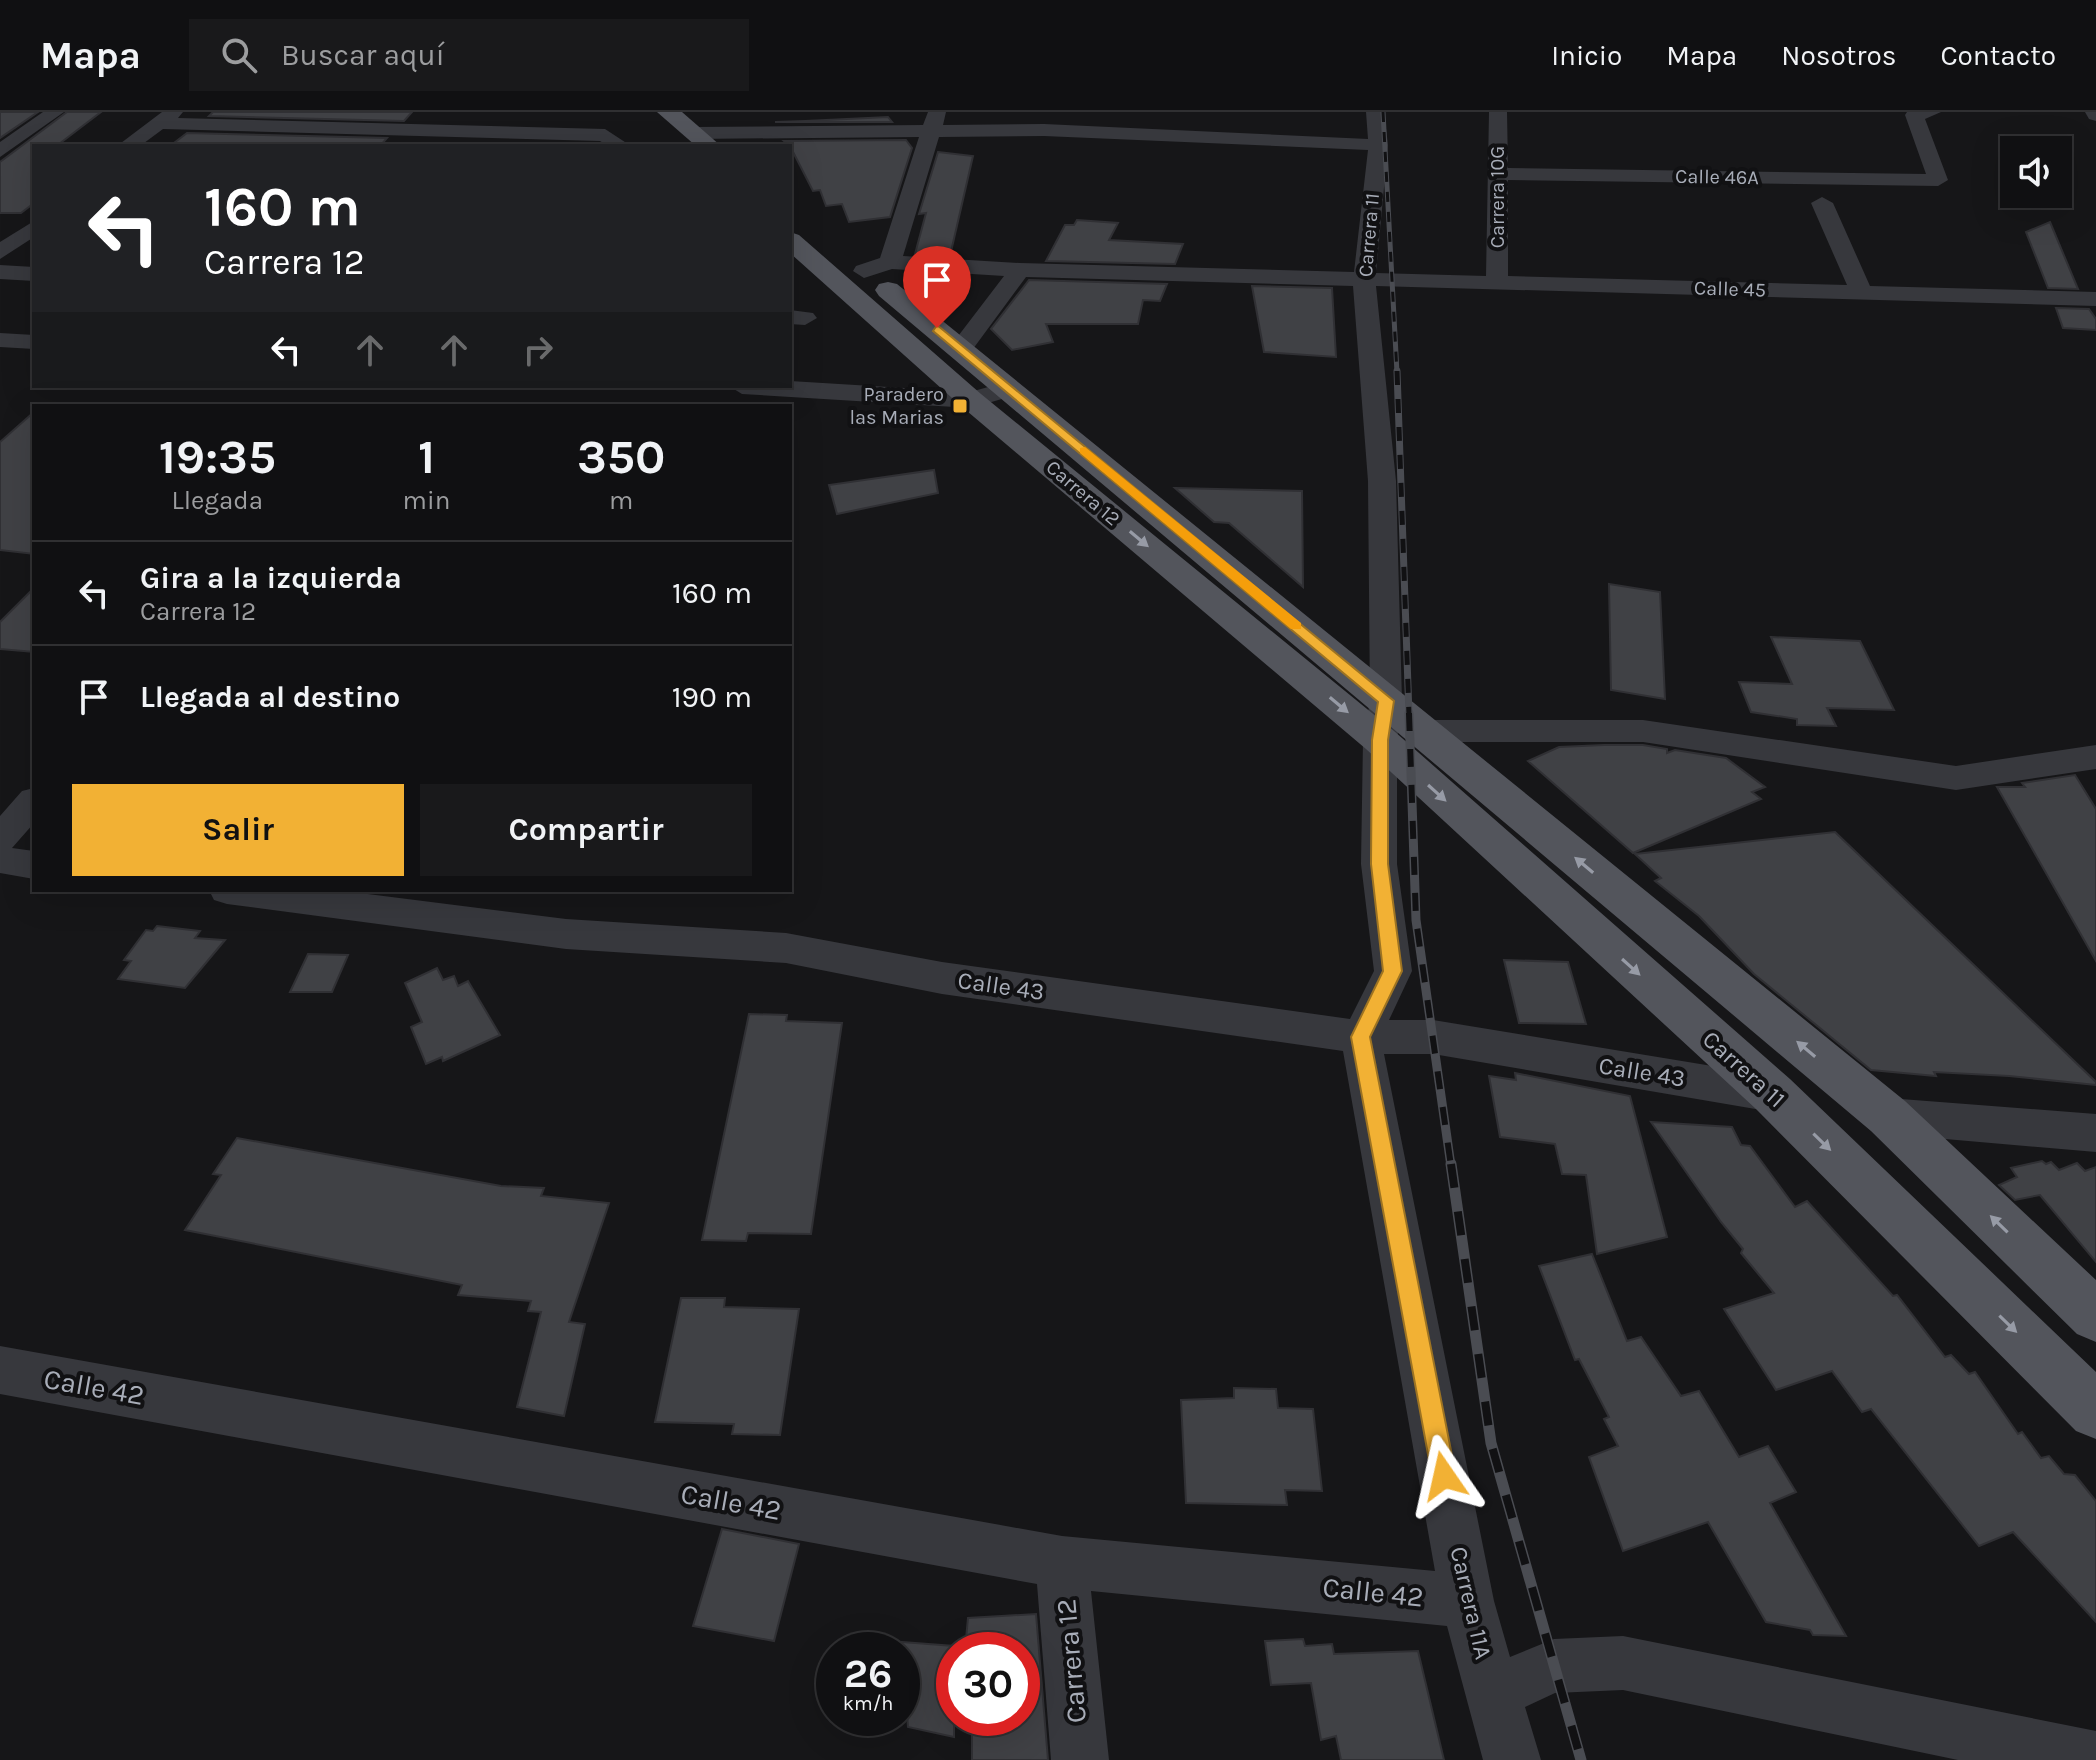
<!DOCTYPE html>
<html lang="es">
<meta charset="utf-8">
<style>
body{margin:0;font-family:Karla,sans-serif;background:#19191b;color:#f1f3f6;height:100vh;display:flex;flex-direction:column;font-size:30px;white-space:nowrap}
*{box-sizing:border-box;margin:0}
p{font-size:26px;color:#9c9d9f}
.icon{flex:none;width:44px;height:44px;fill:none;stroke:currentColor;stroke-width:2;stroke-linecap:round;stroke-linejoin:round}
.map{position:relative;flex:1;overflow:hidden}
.panel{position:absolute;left:32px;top:292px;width:760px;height:488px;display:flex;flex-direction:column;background:#101012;border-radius:0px;box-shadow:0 8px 32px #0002,0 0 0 2px #303032}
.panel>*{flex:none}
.top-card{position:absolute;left:32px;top:32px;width:760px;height:244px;border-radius:0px;box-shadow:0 8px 32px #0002,0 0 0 2px #303032;background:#202124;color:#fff;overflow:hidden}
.controls{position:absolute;left:2000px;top:24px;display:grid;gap:16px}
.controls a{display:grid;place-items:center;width:72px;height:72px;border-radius:0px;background:#101012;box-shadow:0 8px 32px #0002,0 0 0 2px #303032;font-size:40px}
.speed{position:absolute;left:816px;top:1520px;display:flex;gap:16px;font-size:40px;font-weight:700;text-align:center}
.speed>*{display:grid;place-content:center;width:104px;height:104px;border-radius:50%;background:#101012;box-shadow:0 8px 32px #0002,0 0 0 2px #303032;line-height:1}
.speed small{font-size:20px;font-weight:400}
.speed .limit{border:12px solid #d22;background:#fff;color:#111}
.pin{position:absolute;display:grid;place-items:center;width:68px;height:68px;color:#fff;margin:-82px -34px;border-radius:50% 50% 50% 0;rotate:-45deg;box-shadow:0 0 8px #0007}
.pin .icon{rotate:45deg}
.me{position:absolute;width:88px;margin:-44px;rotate:349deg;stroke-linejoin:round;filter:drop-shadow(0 0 6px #0008)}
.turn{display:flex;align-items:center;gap:28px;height:168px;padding:0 40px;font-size:36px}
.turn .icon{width:104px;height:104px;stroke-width:2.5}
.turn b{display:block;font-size:56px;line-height:68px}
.lanes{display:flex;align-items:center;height:76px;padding:0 40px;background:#0003;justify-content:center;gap:40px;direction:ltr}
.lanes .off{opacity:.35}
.eta{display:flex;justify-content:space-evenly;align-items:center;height:136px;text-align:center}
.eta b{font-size:48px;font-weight:700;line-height:56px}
.primary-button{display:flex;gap:16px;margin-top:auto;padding:16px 40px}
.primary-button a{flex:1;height:92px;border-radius:0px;background:#f2b134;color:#111;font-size:32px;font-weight:700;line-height:92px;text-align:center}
.primary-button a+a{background:#19191b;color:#f1f3f6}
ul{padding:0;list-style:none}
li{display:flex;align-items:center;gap:24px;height:104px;padding:0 40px;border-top:2px solid #303032}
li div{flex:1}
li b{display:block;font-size:30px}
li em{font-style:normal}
header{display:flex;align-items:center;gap:48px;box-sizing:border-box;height:112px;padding:0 40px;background:#101012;border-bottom:2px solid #303032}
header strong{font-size:38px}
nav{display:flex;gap:44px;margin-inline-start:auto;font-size:28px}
.search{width:560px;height:72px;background:#19191b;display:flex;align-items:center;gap:20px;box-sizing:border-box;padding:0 28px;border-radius:0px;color:#9c9d9f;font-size:30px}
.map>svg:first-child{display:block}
.building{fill:#404145;stroke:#303034;stroke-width:2}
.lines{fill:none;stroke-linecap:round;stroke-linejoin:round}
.street{fill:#37383d;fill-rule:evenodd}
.primary{fill:#53555c;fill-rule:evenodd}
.rail-far3-casing{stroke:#4a4c52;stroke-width:5}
.rail-far2-casing{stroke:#4a4c52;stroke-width:7}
.rail-far1-casing{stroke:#4a4c52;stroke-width:9}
.rail-casing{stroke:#4a4c52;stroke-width:11}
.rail-far3{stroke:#111113;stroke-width:3;stroke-dasharray:10;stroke-linecap:butt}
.rail-far2{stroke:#111113;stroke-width:5;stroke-dasharray:14;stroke-linecap:butt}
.rail-far1{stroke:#111113;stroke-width:6;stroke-dasharray:18;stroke-linecap:butt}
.rail{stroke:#111113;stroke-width:8;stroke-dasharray:24;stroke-linecap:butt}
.oneway{fill:#979ba6}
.route{fill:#f2b134;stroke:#9d7322;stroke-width:2}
.slow{fill:#f59e0b}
.poi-dot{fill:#f2b134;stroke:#111113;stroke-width:3}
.labels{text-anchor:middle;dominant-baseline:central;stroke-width:8;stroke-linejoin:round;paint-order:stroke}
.far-street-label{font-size:20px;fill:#a8adb8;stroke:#111113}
.far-poi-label{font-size:20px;fill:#a8adb8;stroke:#111113;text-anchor:end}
.street-label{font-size:24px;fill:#a8adb8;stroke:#111113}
.near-street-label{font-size:28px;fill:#a8adb8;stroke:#111113}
</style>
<header>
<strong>Mapa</strong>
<div class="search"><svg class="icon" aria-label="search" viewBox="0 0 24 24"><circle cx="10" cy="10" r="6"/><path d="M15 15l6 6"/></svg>Buscar aquí</div>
<nav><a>Inicio</a><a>Mapa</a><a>Nosotros</a><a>Contacto</a></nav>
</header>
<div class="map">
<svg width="2096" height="1648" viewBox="0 0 2096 1648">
<rect width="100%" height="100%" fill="#161618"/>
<g class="building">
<path d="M 0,0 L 38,0 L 0,26 Z"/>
<path d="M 67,0 L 101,0 L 59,32 L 34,31 L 34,91 L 21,101 L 0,101 L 0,50 Z"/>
<path d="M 213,0 L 412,0 L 404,9 L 209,4 Z"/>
<path d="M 888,5 L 892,10 L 775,10 L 805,9 Z"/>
<path d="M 187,21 L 387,26 L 381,33 L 170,34 Z"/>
<path d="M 906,28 L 912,36 L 890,105 L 849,110 L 842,92 L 826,94 L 820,78 L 813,79 L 790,34 L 784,29 Z"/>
<path d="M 938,40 L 973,44 L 950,144 L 915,142 L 926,101 L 919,102 Z"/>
<path d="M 1077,108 L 1118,111 L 1109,128 L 1183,132 L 1175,152 L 1046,149 L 1065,113 L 1074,113 Z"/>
<path d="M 2050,110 L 2078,177 L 2048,176 L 2026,120 Z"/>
<path d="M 909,161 L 945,163 L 939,194 L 907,168 Z"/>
<path d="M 1029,168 L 1167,172 L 1160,189 L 1143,188 L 1138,212 L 1046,212 L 1053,230 L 1012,238 L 991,217 Z"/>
<path d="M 1252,174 L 1332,176 L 1336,245 L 1264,240 Z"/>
<path d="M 2056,196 L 2089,197 L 2096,207 L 2096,218 L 2063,216 Z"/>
<path d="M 34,300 L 34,442 L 0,438 L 0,330 Z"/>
<path d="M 934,358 L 938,381 L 837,402 L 829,373 Z"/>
<path d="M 1175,376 L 1302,379 L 1303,475 L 1229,411 L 1214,410 Z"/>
<path d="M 1609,472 L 1660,480 L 1665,587 L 1611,578 Z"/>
<path d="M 34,476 L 34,540 L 0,537 L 0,510 Z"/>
<path d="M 1771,525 L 1860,529 L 1894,598 L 1827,596 L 1836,614 L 1797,613 L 1797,607 L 1751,600 L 1739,570 L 1792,572 Z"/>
<path d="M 1604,633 L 1643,633 L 1667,637 L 1667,641 L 1675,638 L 1726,646 L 1765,675 L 1752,680 L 1761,687 L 1633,741 L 1528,649 L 1559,635 Z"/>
<path d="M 2075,663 L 2096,697 L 2096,849 L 1997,675 L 2025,675 L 2022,671 Z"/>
<path d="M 1835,720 L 2096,970 L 2096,973 L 2009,964 L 1934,960 L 1936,964 L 1871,958 L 1754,862 L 1699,804 L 1655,769 L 1661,766 L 1635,742 Z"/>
<path d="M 157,814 L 200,819 L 195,826 L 225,828 L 185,876 L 118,867 L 131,849 L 124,848 L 146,818 L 153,819 Z"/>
<path d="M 308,842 L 348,843 L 332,880 L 290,880 Z"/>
<path d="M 1504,848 L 1568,850 L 1586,912 L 1519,911 Z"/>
<path d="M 437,856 L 443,868 L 454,864 L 458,874 L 468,869 L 500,923 L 443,949 L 442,945 L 426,952 L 411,915 L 422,910 L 405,871 Z"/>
<path d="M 749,902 L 787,903 L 786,909 L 842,911 L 811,1122 L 748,1121 L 746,1129 L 702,1128 Z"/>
<path d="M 1515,961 L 1630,984 L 1667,1125 L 1597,1142 L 1586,1063 L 1562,1062 L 1555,1032 L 1500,1025 L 1489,964 L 1516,968 Z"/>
<path d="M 1651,1010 L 1732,1015 L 1741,1033 L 1750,1034 L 1795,1095 L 1807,1089 L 1893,1184 L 1897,1183 L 1945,1245 L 1951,1243 L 1969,1262 L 1975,1260 L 2018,1322 L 2022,1320 L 2041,1346 L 2049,1344 L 2064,1362 L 2075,1363 L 2096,1389 L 2096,1510 L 2013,1420 L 1979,1434 L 1871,1297 L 1862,1300 L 1832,1259 L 1776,1278 L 1724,1197 L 1774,1181 L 1741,1141 L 1743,1137 L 1721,1110 Z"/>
<path d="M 237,1026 L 501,1074 L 544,1076 L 541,1084 L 609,1091 L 569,1210 L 585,1212 L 564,1304 L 517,1295 L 541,1200 L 528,1199 L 531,1189 L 458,1183 L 462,1173 L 185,1118 L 221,1063 L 213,1062 Z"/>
<path d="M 2042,1049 L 2046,1052 L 2051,1050 L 2059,1058 L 2077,1051 L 2085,1059 L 2096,1055 L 2096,1150 L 2040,1083 L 2015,1088 L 1999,1073 L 2017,1065 L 2011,1056 Z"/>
<path d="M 1592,1142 L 1627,1229 L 1641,1225 L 1681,1284 L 1699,1279 L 1739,1345 L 1768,1334 L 1796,1380 L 1770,1391 L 1846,1524 L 1813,1523 L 1810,1518 L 1766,1510 L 1708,1410 L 1623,1439 L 1589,1345 L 1618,1334 L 1604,1307 L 1609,1305 L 1579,1247 L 1575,1248 L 1539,1154 Z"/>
<path d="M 681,1186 L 725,1186 L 724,1195 L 799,1197 L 780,1323 L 732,1322 L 734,1312 L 655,1310 Z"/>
<path d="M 1234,1276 L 1276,1277 L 1278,1296 L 1313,1297 L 1322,1379 L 1285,1378 L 1287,1393 L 1186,1391 L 1181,1288 L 1234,1286 Z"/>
<path d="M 722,1417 L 799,1432 L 774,1529 L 693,1514 Z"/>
<path d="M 1036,1502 L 1048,1648 L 972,1648 L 972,1606 L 1022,1606 L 1022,1538 L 965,1538 L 968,1506 Z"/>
<path d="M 1303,1527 L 1305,1534 L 1332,1532 L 1334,1542 L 1418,1539 L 1444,1648 L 1341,1648 L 1336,1624 L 1321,1628 L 1311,1571 L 1271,1573 L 1265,1529 Z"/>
<path d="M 902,1530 L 954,1534 L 954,1625 L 908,1615 L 906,1588 L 902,1588 Z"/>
</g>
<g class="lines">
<g class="street">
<path d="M 43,0 L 64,0 L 0,45 L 0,30 Z"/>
<path d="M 162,0 L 183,0 L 178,6 L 605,17 L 631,34 L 608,34 L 600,29 L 163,17 L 140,34 L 117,34 Z"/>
<path d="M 928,0 L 946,0 L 943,13 L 1044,12 L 1368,27 L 1366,0 L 1384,0 L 1388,33 L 1376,161 L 1486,164 L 1489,0 L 1507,0 L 1508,56 L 1926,62 L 1905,3 L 1907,0 L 1941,0 L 1925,7 L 1948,68 L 1938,74 L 1508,68 L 1508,164 L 1847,173 L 1811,91 L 1822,85 L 1833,91 L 1870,174 L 2096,180 L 2096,194 L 1376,174 L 1396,369 L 1402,589 L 1397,628 L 1397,752 L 1412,859 L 1389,908 L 1433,908 L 1773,964 L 1788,969 L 1794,982 L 1788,995 L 1773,1000 L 1433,942 L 1384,942 L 1494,1489 L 1510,1545 L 1554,1527 L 1623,1524 L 2096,1619 L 2096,1648 L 1958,1648 L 1623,1578 L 1555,1581 L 1525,1595 L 1541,1648 L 1483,1648 L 1447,1514 L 1091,1479 L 1109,1648 L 1051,1648 L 1037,1472 L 0,1282 L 0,1234 L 1062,1424 L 1435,1459 L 1343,939 L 942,882 L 786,851 L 566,837 L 227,792 L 214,788 L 209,778 L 336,778 L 566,807 L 786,821 L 942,850 L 1350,907 L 1374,859 L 1361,752 L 1363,628 L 1370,589 L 1368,369 L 1353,174 L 1026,165 L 970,241 L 961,243 L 949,236 L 1004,164 L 892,157 L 864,166 L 853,159 L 856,154 L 880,146 L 919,25 L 693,27 L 683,21 L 693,15 L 923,13 ZM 1044,24 L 1368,38 L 1354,160 L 1020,151 L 903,144 L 939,25 Z"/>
<path d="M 2085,0 L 2096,0 L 2096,9 L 2089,7 Z"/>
<path d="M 34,109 L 34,125 L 0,147 L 0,130 Z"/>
<path d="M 0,153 L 34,155 L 34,169 L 0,167 Z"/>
<path d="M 790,198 L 813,201 L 817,206 L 805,213 L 790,212 Z"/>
<path d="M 0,221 L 34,223 L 34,237 L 0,235 Z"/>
<path d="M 790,269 L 970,280 L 1010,269 L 1023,277 L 1019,282 L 971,296 L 742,282 L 729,274 L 790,274 Z"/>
<path d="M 1423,608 L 1643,608 L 1956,654 L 2096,633 L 2096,657 L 1956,678 L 1643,630 L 1423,630 L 1411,627 L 1406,619 L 1411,611 Z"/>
<path d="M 34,676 L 34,711 L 12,736 L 34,739 L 34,767 L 0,761 L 0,704 L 22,679 Z"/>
<path d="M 1888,986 L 2096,1002 L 2096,1040 L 1888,1022 L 1873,1017 L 1867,1004 L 1873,991 Z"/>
</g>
<g class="primary">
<path d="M 657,0 L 682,0 L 721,34 L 696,34 Z"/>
<path d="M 790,120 L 799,123 L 981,282 L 1394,619 L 1790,967 L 2096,1260 L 2096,1327 L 2076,1319 L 1756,997 L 1366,637 L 961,294 L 790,141 Z"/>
<path d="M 888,170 L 897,172 L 1905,989 L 2096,1168 L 2096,1230 L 2077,1222 L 1871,1019 L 879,184 L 875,178 L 879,172 Z"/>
</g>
<defs>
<path id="rail-far3" d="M 1383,0 L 1397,261"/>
<path id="rail-far2" d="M 1397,259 L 1409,603"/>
<path id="rail-far1" d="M 1409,601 L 1416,808 L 1451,1054"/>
<path id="rail" d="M 1451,1052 L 1491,1331 L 1581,1648"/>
</defs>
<use href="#rail-far3" class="rail-far3-casing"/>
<use href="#rail-far2" class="rail-far2-casing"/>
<use href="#rail-far1" class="rail-far1-casing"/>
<use href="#rail" class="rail-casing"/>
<use href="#rail-far3" class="rail-far3"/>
<use href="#rail-far2" class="rail-far2"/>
<use href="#rail-far1" class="rail-far1"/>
<use href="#rail" class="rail"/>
</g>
<defs><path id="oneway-solid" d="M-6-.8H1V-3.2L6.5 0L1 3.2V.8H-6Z" transform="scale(2)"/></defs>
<g class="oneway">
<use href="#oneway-solid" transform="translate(1139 427) rotate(40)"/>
<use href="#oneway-solid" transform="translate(1339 593) rotate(40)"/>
<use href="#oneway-solid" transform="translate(1437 681) rotate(42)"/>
<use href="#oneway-solid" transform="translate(1584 753) rotate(-140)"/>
<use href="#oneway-solid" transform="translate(1631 855) rotate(42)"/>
<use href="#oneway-solid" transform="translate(1806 937) rotate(-140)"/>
<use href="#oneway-solid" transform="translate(1822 1030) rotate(44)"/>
<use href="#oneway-solid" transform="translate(1999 1112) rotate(-136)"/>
<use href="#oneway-solid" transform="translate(2008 1212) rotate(44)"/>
</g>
<path class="route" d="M 937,213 L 1394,589 L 1388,628 L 1388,752 L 1402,859 L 1370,925 L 1456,1364 L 1452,1372 L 1444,1376 L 1435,1372 L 1432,1364 L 1351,925 L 1383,859 L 1371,752 L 1372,628 L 1378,590 L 933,219 Z"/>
<path class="slow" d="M 1085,335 L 1301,511 L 1301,517 L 1291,517 L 1080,341 L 1080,336 Z"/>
<rect class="poi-dot" x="952" y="286" width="16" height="16" rx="4"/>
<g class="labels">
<g class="far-street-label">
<text transform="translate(1717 65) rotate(1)">Calle 46A</text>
<text transform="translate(1497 85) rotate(-90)">Carrera 10G</text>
<text transform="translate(1369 123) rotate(-85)">Carrera 11</text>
<text transform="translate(1730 177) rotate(2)">Calle 45</text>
<text transform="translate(1083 381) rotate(40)">Carrera 12</text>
</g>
<g class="far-poi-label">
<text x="944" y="282">Paradero<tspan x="944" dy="23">las Marias</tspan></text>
</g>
<g class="street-label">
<text transform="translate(1001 874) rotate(8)">Calle 43</text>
<text transform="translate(1744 957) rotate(42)">Carrera 11</text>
<text transform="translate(1642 960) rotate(9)">Calle 43</text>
<text transform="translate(1471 1491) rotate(77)">Carrera 11A</text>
</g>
<g class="near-street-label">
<text transform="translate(94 1275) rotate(10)">Calle 42</text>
<text transform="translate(731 1390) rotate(10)">Calle 42</text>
<text transform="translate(1373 1480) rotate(6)">Calle 42</text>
<text transform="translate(1071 1549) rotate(-95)">Carrera 12</text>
</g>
</g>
</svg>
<div class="controls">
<a><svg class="icon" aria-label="sound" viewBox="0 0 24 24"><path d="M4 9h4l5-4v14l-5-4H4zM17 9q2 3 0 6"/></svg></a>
</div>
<div class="speed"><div>26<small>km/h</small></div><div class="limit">30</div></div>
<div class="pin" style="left:937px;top:216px;background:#d93025"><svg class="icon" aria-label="arrive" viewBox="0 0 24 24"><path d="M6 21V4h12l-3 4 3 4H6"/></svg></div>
<svg class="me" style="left:1444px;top:1364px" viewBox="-20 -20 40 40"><path d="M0-17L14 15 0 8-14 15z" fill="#f2b134" stroke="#fff" stroke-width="4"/></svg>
<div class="top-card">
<div class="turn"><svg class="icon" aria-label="left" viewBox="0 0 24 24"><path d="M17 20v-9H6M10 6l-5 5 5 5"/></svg><div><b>160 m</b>Carrera 12</div></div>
<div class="lanes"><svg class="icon" aria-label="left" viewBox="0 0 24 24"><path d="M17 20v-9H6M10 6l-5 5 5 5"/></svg><svg class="icon off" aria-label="ahead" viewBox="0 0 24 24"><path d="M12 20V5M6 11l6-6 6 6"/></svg><svg class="icon off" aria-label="ahead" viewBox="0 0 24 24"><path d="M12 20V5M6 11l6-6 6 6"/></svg><svg class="icon off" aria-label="right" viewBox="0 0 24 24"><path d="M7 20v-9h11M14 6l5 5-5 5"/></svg></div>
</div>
<section class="panel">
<div class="eta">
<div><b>19:35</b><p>Llegada</p></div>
<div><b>1</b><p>min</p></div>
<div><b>350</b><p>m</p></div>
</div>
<ul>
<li><svg class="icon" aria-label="left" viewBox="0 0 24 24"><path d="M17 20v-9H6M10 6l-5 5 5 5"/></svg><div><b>Gira a la izquierda</b><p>Carrera 12</p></div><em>160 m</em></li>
<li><svg class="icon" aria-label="arrive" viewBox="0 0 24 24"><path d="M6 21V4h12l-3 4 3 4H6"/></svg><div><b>Llegada al destino</b></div><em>190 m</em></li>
</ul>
<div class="primary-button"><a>Salir</a><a>Compartir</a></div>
</section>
</div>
